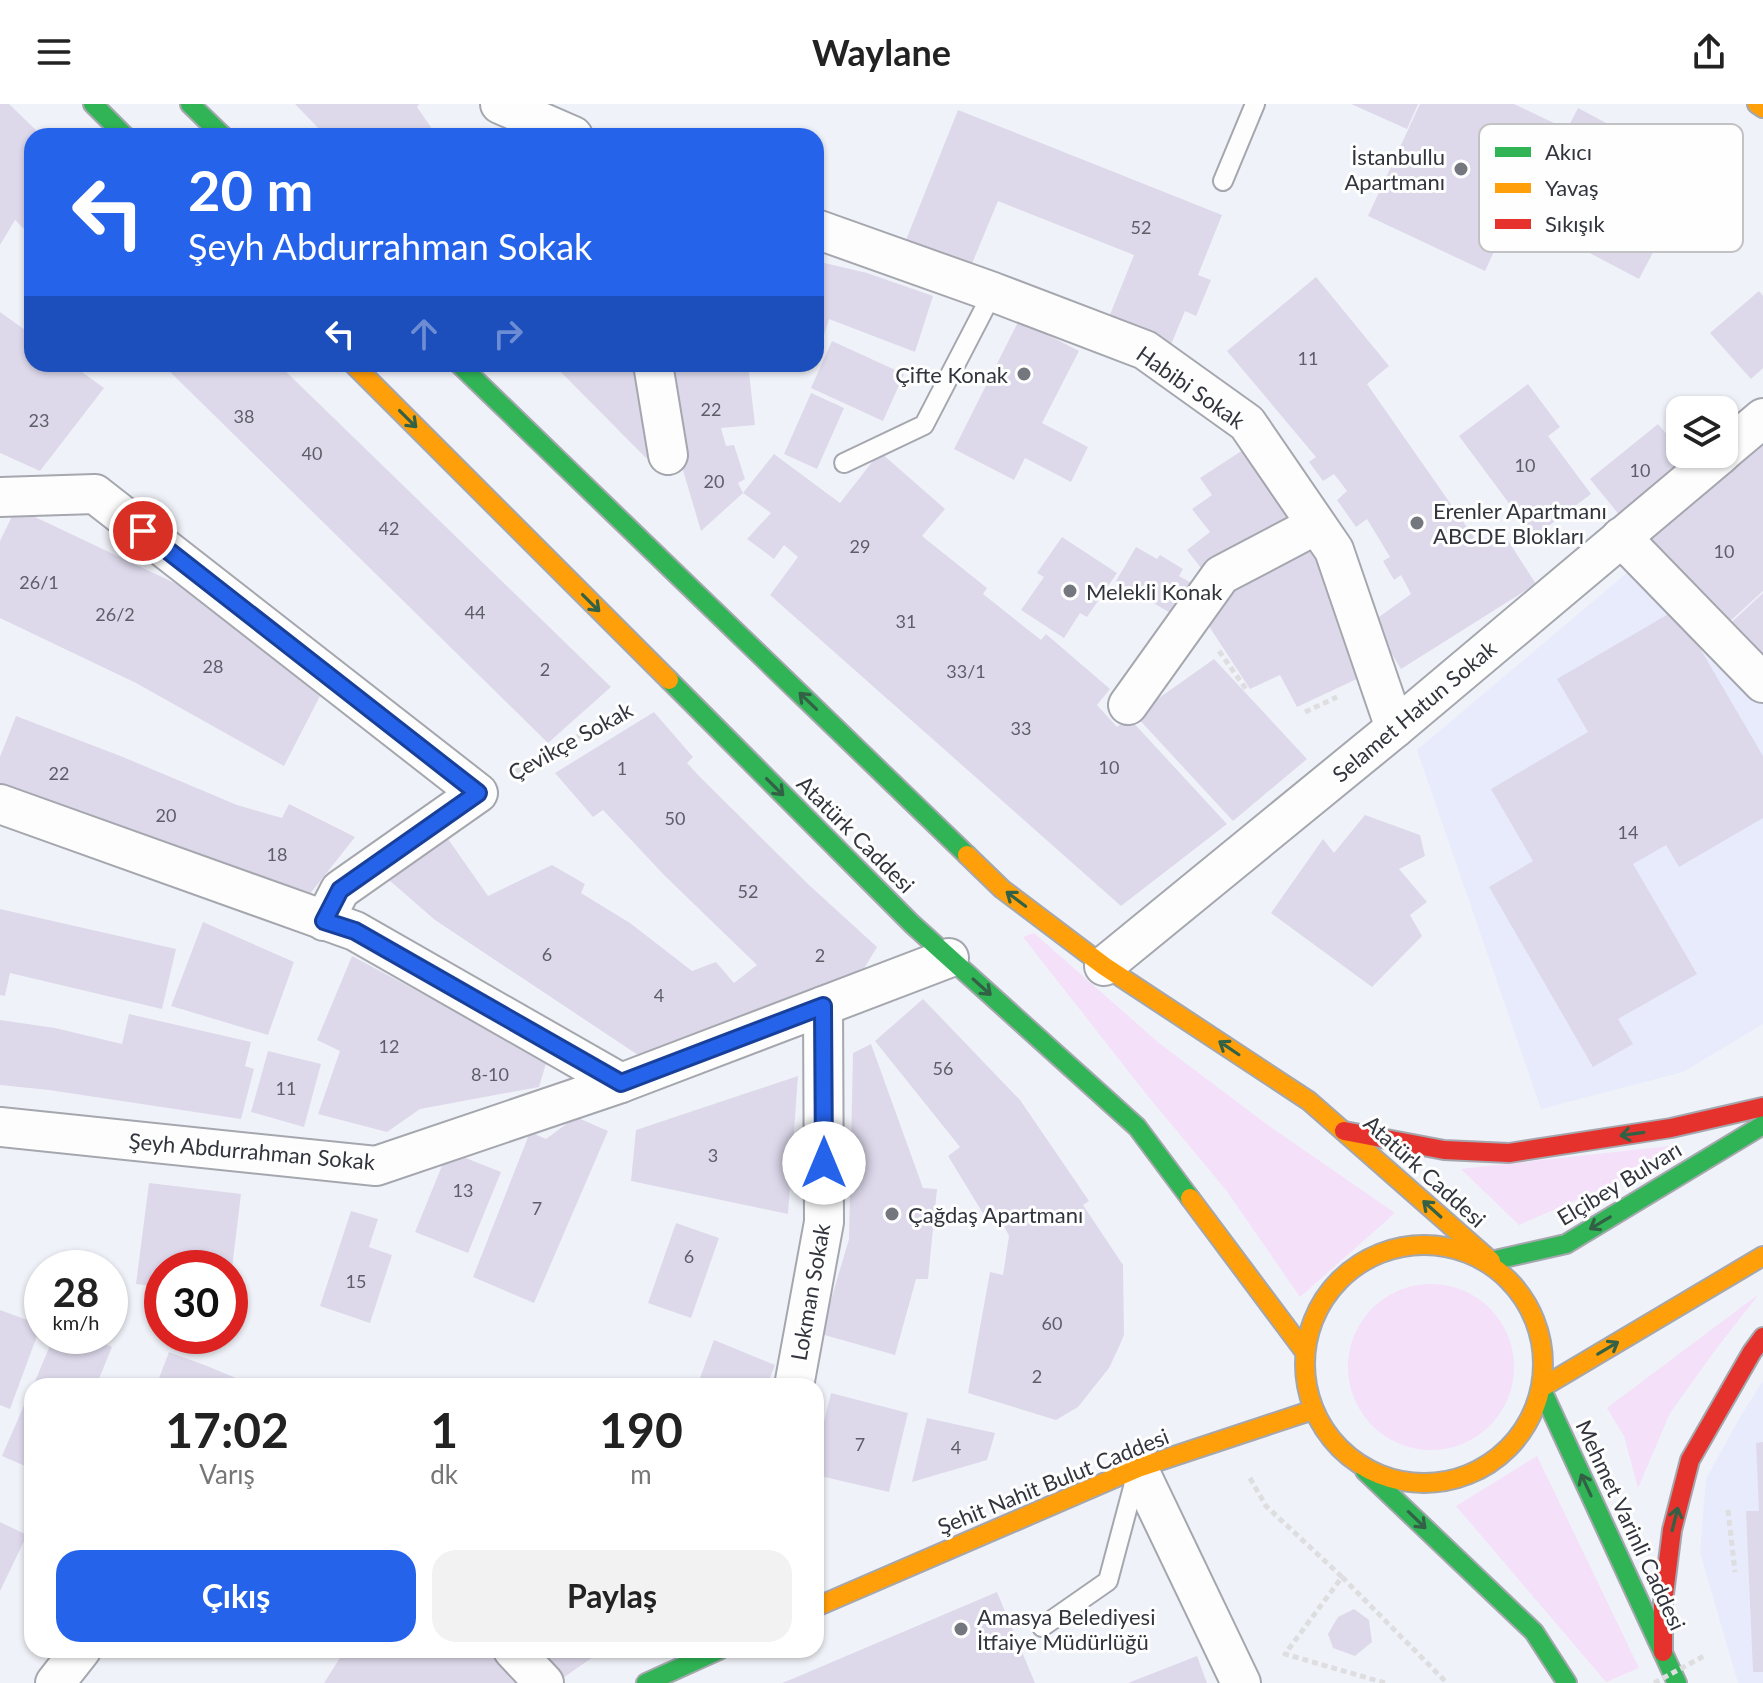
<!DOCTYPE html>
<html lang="tr">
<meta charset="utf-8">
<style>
body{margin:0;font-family:Lato,sans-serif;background:#f2f2f2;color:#222;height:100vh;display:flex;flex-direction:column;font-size:30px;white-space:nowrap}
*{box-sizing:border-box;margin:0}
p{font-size:26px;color:#767676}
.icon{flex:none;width:44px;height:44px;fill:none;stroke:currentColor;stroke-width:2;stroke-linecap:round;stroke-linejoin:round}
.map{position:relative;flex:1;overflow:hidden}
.side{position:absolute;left:24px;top:1274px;width:800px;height:280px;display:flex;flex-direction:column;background:#fff;border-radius:24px;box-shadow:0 2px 6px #0004}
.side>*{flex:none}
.guide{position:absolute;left:24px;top:24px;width:800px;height:244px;border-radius:24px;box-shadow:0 2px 6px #0004;background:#2563eb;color:#fff;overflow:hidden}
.fabs{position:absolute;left:1666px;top:292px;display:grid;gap:16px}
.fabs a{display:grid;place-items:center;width:72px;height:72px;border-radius:16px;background:#fff;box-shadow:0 2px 6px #0004;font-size:40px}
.speed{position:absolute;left:24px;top:1146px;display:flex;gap:16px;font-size:40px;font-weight:700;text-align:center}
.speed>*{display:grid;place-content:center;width:104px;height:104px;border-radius:50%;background:#fff;box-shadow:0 2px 6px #0004;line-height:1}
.speed small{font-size:20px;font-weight:400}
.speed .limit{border:12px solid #d22;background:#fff;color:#111}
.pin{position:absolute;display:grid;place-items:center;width:68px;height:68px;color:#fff;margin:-34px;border:4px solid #fff;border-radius:50%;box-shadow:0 2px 8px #0007}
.me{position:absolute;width:88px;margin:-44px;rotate:0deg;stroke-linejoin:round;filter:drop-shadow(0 0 6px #0008)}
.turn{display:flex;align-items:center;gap:28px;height:168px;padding:0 32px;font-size:36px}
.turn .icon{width:104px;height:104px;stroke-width:2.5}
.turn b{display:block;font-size:56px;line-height:68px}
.lanes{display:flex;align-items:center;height:76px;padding:0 32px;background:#0003;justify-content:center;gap:40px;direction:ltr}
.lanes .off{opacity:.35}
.eta{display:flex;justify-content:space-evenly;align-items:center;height:136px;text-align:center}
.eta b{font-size:48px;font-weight:700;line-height:56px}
.button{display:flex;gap:16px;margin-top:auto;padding:16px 32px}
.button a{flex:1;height:92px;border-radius:24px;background:#2563eb;color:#fff;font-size:32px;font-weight:700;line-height:92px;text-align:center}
.button a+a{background:#f2f2f2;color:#222}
header{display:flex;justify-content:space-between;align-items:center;height:104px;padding:0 32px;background:#fff;font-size:36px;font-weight:700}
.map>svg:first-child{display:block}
.built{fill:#e7ebfb}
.green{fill:#f4e0f8}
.building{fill:#ddd9eb}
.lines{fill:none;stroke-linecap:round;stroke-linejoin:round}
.lane-casing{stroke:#a5a7ae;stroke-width:22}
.street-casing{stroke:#a5a7ae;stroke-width:42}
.fast-casing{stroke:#a5a7ae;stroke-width:22}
.slow-casing{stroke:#a5a7ae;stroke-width:22}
.jam-casing{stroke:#a5a7ae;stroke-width:22}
.path{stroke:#dedee0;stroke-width:5;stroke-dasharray:6 4;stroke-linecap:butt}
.lane{stroke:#fdfdfe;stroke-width:18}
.street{stroke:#fdfdfe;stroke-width:38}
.fast{stroke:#30b455;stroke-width:18}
.slow{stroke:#ff9f0a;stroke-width:18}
.jam{stroke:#e5322d;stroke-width:18}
.path-bridge{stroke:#dedee0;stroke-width:5;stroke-dasharray:6 4;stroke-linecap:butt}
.oneway{stroke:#326146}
.route-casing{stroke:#184099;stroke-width:20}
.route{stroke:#2563eb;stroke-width:14}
.poi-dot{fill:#75777f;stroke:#fefefe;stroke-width:3}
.labels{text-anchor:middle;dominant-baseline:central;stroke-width:6;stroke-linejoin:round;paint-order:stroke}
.number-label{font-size:18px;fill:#5e5e69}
.poi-label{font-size:22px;fill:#33353e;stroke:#fefefe;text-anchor:start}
.street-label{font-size:22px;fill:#33353e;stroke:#fefefe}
.key{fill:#fefefe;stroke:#c1c2c4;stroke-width:2}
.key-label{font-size:22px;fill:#33353e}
</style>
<header><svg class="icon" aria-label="menu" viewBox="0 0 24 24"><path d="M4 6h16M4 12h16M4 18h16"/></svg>Waylane<svg class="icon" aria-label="share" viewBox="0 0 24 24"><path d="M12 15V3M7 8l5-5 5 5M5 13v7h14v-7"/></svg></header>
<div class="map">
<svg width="1763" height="1579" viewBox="0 0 1763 1579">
<rect width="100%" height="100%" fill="#f0f2f9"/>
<g class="built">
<path d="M 1642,456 L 1763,590 L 1763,920 L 1683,968 L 1541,1005 L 1417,646 Z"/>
<path d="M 1763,1277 L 1763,1579 L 1738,1579 L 1700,1448 L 1706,1375 L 1739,1315 Z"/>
</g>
<g class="green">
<path d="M 1034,829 L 1159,939 L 1265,1019 L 1395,1109 L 1300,1193 L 1226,1086 L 1147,991 L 1023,833 Z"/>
<path d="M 1669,1042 L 1675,1053 L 1519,1121 L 1461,1065 Z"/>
<circle cx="1431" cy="1263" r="83"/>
<path d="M 1759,1190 L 1716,1245 L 1670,1309 L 1638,1384 L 1624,1332 L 1607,1304 Z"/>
<path d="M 1537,1352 L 1639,1564 L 1606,1578 L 1456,1402 Z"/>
</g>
<g class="building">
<path d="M 0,0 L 9,0 L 42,32 L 32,32 L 32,133 L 15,116 L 0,141 Z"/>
<path d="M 295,0 L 419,0 L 417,3 L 437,32 L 326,32 Z"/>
<path d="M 1351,0 L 1418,0 L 1407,25 Z"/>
<path d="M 1420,0 L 1514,0 L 1554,19 L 1485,167 L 1368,112 Z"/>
<path d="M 1578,4 L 1696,67 L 1639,175 L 1521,113 Z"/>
<path d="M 958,6 L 1222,111 L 1198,171 L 1211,176 L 1196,212 L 1185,207 L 1170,243 L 1107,218 L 1134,151 L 998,97 L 971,162 L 906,136 Z"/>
<path d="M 816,157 L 867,169 L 933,192 L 915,248 L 829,215 L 823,234 L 816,231 Z"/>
<path d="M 1316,173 L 1389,262 L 1367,280 L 1478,439 L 1500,424 L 1536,480 L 1401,565 L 1372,518 L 1411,490 L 1401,471 L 1394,476 L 1383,457 L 1390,453 L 1367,415 L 1356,423 L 1337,396 L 1347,387 L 1334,370 L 1323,377 L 1309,358 L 1316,353 L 1227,247 Z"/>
<path d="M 1759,187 L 1763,192 L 1763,264 L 1751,275 L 1710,229 Z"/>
<path d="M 0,208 L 32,231 L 32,260 L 71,260 L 104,284 L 40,367 L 0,349 Z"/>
<path d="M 1019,216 L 1079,247 L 1042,319 L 1088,343 L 1071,378 L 1025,354 L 1014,376 L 954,345 Z"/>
<path d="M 832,237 L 904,270 L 883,317 L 811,284 Z"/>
<path d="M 162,260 L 278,260 L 611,583 L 548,639 Z"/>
<path d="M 553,260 L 631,260 L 653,351 L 646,354 Z"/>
<path d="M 665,260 L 748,260 L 755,321 L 721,324 L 726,342 L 734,341 L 745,375 L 738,379 L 743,389 L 701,427 L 672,329 Z"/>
<path d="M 1528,280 L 1560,323 L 1548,332 L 1591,390 L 1534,433 L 1459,332 Z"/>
<path d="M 811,289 L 844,304 L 817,365 L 784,350 Z"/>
<path d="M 1658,320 L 1680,346 L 1680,350 L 1683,350 L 1689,357 L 1621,413 L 1590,375 Z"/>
<path d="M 1763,337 L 1763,487 L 1728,519 L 1651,436 Z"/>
<path d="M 1249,342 L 1297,415 L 1208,473 L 1187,446 L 1210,428 L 1192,405 L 1212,391 L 1200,374 Z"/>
<path d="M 880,348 L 945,405 L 922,432 L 987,484 L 983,490 L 1041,536 L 1046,530 L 1110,585 L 1097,601 L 1117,623 L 1129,614 L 1227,720 L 1121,802 L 770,491 L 798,453 L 784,441 L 774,455 L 747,435 L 771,409 L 743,389 L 774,350 L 840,399 Z"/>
<path d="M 16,404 L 181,482 L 320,592 L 284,662 L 136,579 L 0,514 L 0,437 Z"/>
<path d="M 1062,433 L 1117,469 L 1087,513 L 1080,509 L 1064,534 L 1021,506 L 1044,473 L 1037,469 Z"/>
<path d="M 1314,436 L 1361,573 L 1297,603 L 1280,571 L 1250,585 L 1199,507 Z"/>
<path d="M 1136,443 L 1157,455 L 1160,451 L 1183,465 L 1179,472 L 1202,485 L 1184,517 L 1116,477 Z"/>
<path d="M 1763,489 L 1763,562 L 1723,526 Z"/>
<path d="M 1677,505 L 1763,652 L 1763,714 L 1679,763 L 1666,741 L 1633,760 L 1697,870 L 1618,915 L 1633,940 L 1593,963 L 1489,783 L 1533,757 L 1491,685 L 1588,628 L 1557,575 Z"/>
<path d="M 1214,555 L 1307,655 L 1233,717 L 1135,611 Z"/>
<path d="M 654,608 L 693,653 L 687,659 L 700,673 L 809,781 L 877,843 L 859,873 L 763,914 L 638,951 L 435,816 L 389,776 L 448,735 L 488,792 L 552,761 L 585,780 L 581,789 L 630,819 L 692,867 L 716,858 L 734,879 L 757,861 L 665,772 L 603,706 L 593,713 L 555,669 Z"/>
<path d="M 16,612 L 123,653 L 237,701 L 282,714 L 289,700 L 355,733 L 302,800 L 0,684 L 0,653 Z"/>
<path d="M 1365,711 L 1420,731 L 1425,752 L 1399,765 L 1427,798 L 1410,811 L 1422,832 L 1372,883 L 1271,809 L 1323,735 L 1334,749 Z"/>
<path d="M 0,805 L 176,845 L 162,905 L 10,869 L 5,892 L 0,891 Z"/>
<path d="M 203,818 L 294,858 L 268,931 L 171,902 Z"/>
<path d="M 352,852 L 547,956 L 539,983 L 420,1005 L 387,1028 L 318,1010 L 340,947 L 317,936 Z"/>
<path d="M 923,895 L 1020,996 L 1089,1097 L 1083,1101 L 1123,1161 L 1124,1231 L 1118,1245 L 1109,1264 L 1078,1303 L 1056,1316 L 968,1289 L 990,1168 L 1003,1171 L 1009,1132 L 1000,1113 L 987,1116 L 948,1052 L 960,1043 L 875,937 Z"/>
<path d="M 129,910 L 251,938 L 245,962 L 254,965 L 241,1015 L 49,986 L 0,981 L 0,916 L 55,924 L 122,940 Z"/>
<path d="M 871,940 L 923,1084 L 937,1085 L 928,1175 L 916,1175 L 895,1251 L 821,1230 L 849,1135 L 853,949 Z"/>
<path d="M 268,947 L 321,960 L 304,1023 L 251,1008 Z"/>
<path d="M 798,972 L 788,1110 L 631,1077 L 636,1026 Z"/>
<path d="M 576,1013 L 608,1027 L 534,1199 L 473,1173 L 530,1028 L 546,1035 Z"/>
<path d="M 448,1047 L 501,1068 L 468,1149 L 415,1128 Z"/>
<path d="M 149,1079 L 241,1090 L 232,1164 L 162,1164 L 162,1183 L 136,1180 Z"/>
<path d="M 351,1107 L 378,1115 L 369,1143 L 392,1151 L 370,1219 L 320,1202 Z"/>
<path d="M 676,1119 L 719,1134 L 691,1214 L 648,1199 Z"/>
<path d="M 0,1206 L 41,1221 L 10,1305 L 0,1301 Z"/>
<path d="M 54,1232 L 86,1232 L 112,1243 L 96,1282 L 33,1282 Z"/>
<path d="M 714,1236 L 775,1261 L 767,1282 L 697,1282 Z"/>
<path d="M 169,1248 L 207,1262 L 255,1282 L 156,1282 Z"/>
<path d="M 32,1283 L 32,1365 L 2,1352 Z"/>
<path d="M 831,1289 L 908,1309 L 889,1388 L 816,1371 L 816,1350 Z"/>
<path d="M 927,1314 L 995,1329 L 987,1356 L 912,1378 Z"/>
<path d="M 1763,1338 L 1763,1568 L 1753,1568 L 1746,1407 L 1759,1407 L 1756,1339 Z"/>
<path d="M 0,1418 L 27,1431 L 0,1487 Z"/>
<path d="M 997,1488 L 1035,1579 L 782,1579 L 792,1575 Z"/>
<path d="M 1354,1505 L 1369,1516 L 1372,1538 L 1355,1552 L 1333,1544 L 1328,1530 L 1338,1513 Z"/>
<path d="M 345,1546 L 501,1546 L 533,1579 L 324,1579 Z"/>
<path d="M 533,1546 L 603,1546 L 560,1576 Z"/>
<path d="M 1197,1552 L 1207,1579 L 1128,1579 Z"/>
</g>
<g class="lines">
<defs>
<g id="lane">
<path d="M 1223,77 L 1255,0"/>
<path d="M 844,359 L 924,321 L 993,188"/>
<path d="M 1042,1523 L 1108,1477 L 1136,1372"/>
</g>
<g id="street">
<path d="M 500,0 L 573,32"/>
<path d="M 816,125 L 993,188 L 1145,246 L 1247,319 L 1334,446 L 1395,624"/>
<path d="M 653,260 L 668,351"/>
<path d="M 1724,347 L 1763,314"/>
<path d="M 0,393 L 95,390 L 478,689 L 340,786 L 324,817"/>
<path d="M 1621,433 L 1763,579"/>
<path d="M 1128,601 L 1221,471 L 1316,421"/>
<path d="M 0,700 L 355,827 L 621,979"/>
<path d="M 1104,862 L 1395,624 L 1721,350"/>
<path d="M 0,1023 L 376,1062 L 621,979 L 949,854"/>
<path d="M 794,1282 L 824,1118 L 823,902"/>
<path d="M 1138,1364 L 1241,1579"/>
<path d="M 513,1546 L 544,1579"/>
<path d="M 55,1579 L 81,1546"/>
</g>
<g id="fast">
<path d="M 93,0 L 125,32"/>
<path d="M 190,0 L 223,32"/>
<path d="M 459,260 L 967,751"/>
<path d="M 669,576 L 912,820 L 1137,1023 L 1190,1094"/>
<path d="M 1491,1157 L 1566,1140 L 1763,1021"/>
<path d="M 1541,1284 L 1677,1579"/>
<path d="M 1365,1367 L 1534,1528 L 1567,1579"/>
<path d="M 646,1579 L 719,1546"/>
</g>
<g id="slow">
<path d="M 1757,0 L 1763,4"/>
<path d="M 353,260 L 669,576"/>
<path d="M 967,751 L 1002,785 L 1104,862 L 1309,997 L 1491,1157"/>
<path d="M 1190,1094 L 1305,1248"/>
<circle cx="1424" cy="1260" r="119"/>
<path d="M 1541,1284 L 1763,1152"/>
<path d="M 816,1503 L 1138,1364 L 1313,1306"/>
</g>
<g id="jam">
<path d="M 1344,1027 L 1444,1046 L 1509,1049 L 1671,1024 L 1763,1003"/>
<path d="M 1663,1548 L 1663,1498 L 1672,1426 L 1690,1356 L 1752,1248 L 1763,1233"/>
</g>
</defs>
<use href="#lane" class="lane-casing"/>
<use href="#street" class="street-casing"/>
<use href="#fast" class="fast-casing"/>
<use href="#slow" class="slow-casing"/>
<use href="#jam" class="jam-casing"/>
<g class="path">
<path d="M 1219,547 L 1246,585"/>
<path d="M 1305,608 L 1337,593"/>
<path d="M 516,667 L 629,604"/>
<path d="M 1250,1374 L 1266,1402 L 1342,1473"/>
<path d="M 1728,1406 L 1735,1468"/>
<path d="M 1385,1579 L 1285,1550 L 1342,1473 L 1447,1579"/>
</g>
<use href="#lane" class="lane"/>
<use href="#street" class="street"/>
<use href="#fast" class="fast"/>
<use href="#slow" class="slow"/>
<use href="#jam" class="jam"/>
<path class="path-bridge" d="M 1654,1579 L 1704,1552"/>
</g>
<defs><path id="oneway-shaft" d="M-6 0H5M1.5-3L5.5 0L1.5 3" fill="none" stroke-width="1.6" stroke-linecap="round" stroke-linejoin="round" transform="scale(2)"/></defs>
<g class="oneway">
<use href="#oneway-shaft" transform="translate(408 315) rotate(45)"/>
<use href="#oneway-shaft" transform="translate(591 499) rotate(45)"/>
<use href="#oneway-shaft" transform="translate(808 597) rotate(-136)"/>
<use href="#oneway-shaft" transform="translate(775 683) rotate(45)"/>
<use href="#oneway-shaft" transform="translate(1016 795) rotate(-143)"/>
<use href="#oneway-shaft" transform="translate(982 883) rotate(42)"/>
<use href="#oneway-shaft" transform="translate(1229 944) rotate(-146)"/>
<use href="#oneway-shaft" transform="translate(1632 1030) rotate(172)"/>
<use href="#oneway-shaft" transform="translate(1432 1105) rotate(-138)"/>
<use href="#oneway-shaft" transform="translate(1600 1119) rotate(149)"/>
<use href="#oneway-shaft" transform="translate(1608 1244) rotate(-31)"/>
<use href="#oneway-shaft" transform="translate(1586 1381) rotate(-115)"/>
<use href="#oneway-shaft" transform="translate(1675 1415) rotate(-76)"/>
<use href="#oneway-shaft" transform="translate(1417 1416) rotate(44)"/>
</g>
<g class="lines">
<defs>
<path id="route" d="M 143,427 L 478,689 L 340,786 L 324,817 L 355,827 L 621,979 L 823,902 L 824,1059"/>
</defs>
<use href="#route" class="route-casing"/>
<use href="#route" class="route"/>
</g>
<g class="poi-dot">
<circle cx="1461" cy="65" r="8"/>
<circle cx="1024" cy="270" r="8"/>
<circle cx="1417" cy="419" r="8"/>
<circle cx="1070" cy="487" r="8"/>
<circle cx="892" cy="1110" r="8"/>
<circle cx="961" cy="1525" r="8"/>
</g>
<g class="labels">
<g class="number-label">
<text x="1141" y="123">52</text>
<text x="1308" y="254">11</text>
<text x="711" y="305">22</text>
<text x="244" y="312">38</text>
<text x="39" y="316">23</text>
<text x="312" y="349">40</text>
<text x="1525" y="361">10</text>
<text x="1640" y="366">10</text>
<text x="714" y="377">20</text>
<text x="389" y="424">42</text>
<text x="860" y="442">29</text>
<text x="1724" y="447">10</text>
<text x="39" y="478">26/1</text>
<text x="475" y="508">44</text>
<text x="115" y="510">26/2</text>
<text x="906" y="517">31</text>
<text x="213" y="562">28</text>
<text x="545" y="565">2</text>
<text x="966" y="567">33/1</text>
<text x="1021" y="624">33</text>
<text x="1109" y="663">10</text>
<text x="622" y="664">1</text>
<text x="59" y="669">22</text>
<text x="166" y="711">20</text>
<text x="675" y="714">50</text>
<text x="1628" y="728">14</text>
<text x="277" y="750">18</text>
<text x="748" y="787">52</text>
<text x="547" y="850">6</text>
<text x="820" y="851">2</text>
<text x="659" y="891">4</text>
<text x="389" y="942">12</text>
<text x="943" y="964">56</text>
<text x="490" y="970">8-10</text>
<text x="286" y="984">11</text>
<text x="713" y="1051">3</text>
<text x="463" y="1086">13</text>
<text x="537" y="1104">7</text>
<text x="689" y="1152">6</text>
<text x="356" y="1177">15</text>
<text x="1052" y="1219">60</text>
<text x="1037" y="1272">2</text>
<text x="860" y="1340">7</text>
<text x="956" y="1343">4</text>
</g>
<g class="poi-label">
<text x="1445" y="52" text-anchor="end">İstanbullu<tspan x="1445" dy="25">Apartmanı</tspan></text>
<text x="1008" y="270" text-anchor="end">Çifte Konak</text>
<text x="1433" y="406">Erenler Apartmanı<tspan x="1433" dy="25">ABCDE Blokları</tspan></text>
<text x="1086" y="487">Melekli Konak</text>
<text x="908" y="1110">Çağdaş Apartmanı</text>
<text x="977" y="1512">Amasya Belediyesi<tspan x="977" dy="25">İtfaiye Müdürlüğü</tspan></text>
</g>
<g class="street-label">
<text transform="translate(1191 283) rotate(35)">Habibi Sokak</text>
<text transform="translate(1414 607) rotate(-40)">Selamet Hatun Sokak</text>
<text transform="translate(570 637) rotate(-29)">Çevikçe Sokak</text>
<text transform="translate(856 730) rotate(45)">Atatürk Caddesi</text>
<text transform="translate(252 1047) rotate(5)">Şeyh Abdurrahman Sokak</text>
<text transform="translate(1425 1067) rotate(42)">Atatürk Caddesi</text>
<text transform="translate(1619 1079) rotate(-31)">Elçibey Bulvarı</text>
<text transform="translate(810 1188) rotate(-80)">Lokman Sokak</text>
<text transform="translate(1053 1377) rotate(-22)">Şehit Nahit Bulut Caddesi</text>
<text transform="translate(1631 1421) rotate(65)">Mehmet Varinli Caddesi</text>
</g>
</g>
<rect x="1479" y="20" width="264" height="128" rx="12" class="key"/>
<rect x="1495" y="43" width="36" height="10" fill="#30b455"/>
<rect x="1495" y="79" width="36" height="10" fill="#ff9f0a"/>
<rect x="1495" y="115" width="36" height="10" fill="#e5322d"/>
<g class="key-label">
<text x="1545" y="56">Akıcı</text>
<text x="1545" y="92">Yavaş</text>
<text x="1545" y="128">Sıkışık</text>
</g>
</svg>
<div class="fabs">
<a><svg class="icon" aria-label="layers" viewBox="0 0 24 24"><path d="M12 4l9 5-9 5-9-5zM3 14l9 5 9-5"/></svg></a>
</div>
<div class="speed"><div>28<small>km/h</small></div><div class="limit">30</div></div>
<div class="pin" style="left:143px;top:427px;background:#d93025"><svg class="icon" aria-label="arrive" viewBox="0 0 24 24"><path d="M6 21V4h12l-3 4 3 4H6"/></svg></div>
<svg class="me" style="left:824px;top:1059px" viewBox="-20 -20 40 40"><circle r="19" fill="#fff"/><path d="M0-13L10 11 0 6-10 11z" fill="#2563eb"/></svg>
<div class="guide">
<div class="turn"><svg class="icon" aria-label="left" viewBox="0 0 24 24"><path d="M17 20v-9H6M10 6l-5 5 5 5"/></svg><div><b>20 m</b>Şeyh Abdurrahman Sokak</div></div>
<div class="lanes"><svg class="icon" aria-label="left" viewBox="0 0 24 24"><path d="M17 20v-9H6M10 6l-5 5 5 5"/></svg><svg class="icon off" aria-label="ahead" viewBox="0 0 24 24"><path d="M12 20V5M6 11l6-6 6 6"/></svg><svg class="icon off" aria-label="right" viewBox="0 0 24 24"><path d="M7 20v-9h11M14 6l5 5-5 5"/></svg></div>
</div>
<section class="side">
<div class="eta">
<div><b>17:02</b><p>Varış</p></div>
<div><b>1</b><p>dk</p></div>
<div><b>190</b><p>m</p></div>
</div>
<div class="button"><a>Çıkış</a><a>Paylaş</a></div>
</section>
</div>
